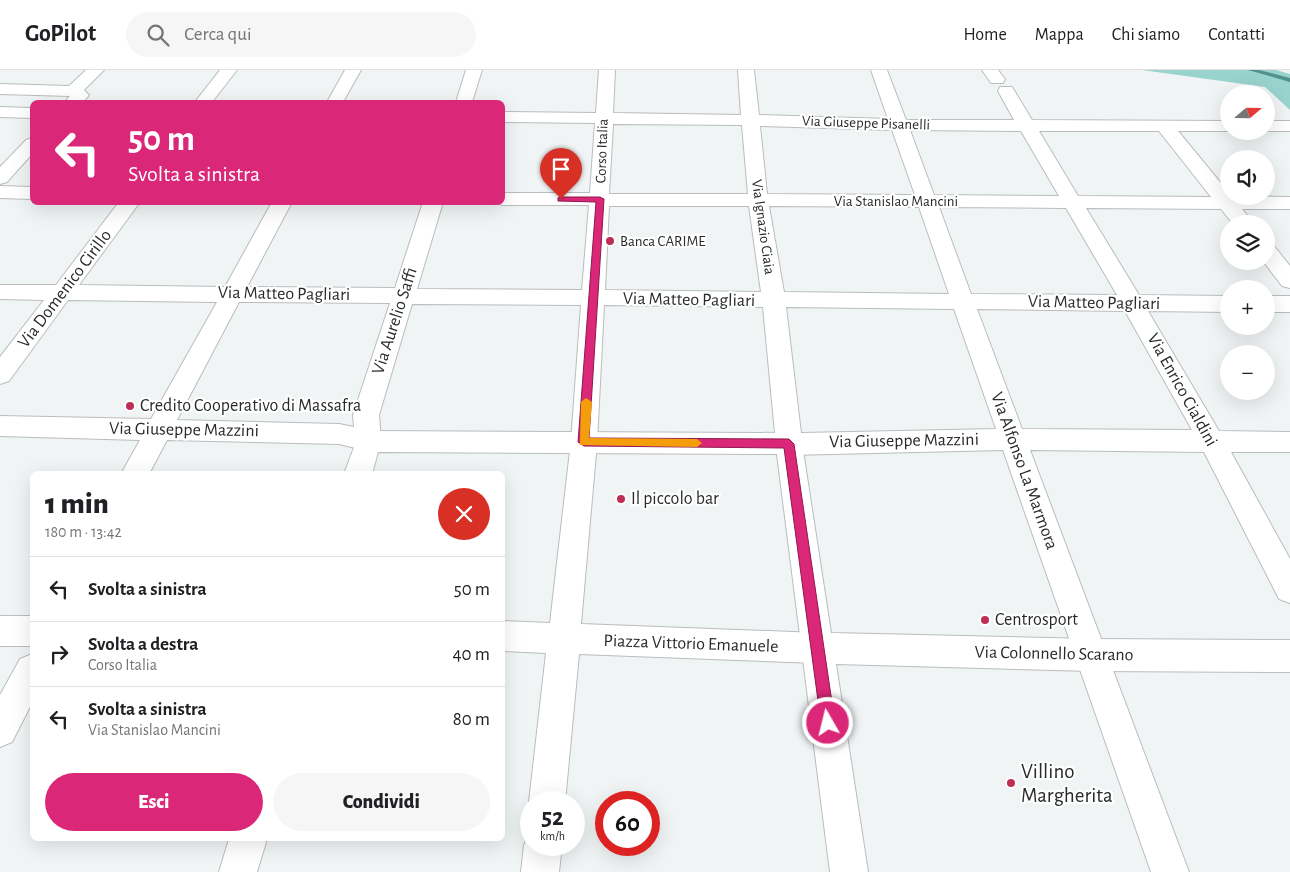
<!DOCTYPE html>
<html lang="it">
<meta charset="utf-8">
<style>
body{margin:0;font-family:"Alegreya Sans",sans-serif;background:#f6f6f6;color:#202124;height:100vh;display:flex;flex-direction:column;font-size:19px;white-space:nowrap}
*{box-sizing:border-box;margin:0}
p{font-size:16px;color:#757577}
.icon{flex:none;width:28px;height:28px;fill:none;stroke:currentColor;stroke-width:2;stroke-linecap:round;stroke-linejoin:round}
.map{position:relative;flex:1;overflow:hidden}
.sheet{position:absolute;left:30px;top:401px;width:475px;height:370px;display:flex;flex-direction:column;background:#fff;border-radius:8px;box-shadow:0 5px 20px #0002}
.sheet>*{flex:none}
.hud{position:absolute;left:30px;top:30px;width:475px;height:105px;border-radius:8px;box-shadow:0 5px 20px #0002;background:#db2777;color:#fff;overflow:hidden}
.needle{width:32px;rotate:70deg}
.tools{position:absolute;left:1220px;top:15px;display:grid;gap:10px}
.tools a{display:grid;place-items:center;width:55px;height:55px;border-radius:50%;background:#fff;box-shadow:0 5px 20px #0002;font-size:25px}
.speed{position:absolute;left:520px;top:721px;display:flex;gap:10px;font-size:25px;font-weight:700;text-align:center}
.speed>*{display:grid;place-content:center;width:65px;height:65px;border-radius:50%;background:#fff;box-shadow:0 5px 20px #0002;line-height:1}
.speed small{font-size:12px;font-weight:400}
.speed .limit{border:8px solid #d22;background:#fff;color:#111}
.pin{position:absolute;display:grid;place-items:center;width:42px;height:42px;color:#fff;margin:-51px -21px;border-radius:50% 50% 50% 0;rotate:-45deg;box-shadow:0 0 5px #0007}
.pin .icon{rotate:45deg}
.me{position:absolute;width:55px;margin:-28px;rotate:352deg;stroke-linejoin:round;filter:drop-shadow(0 0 4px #0008)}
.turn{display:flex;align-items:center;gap:18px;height:105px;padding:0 15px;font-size:22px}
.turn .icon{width:65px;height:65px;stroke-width:2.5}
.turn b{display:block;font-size:35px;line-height:42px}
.round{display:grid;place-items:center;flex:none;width:52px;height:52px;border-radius:26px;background:#f6f6f6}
.headline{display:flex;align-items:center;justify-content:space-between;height:85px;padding:0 15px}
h1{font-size:30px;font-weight:800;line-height:38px}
.button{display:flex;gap:10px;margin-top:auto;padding:10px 15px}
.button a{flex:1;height:58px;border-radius:30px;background:#db2777;color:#fff;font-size:20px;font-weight:800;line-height:58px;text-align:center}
.button a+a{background:#f6f6f6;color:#202124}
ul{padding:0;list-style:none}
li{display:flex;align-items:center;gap:15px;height:65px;padding:0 15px;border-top:1px solid #e0e0e0}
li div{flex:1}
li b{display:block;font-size:19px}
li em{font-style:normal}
header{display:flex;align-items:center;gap:30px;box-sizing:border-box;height:70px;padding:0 25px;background:#fff;border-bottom:1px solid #e0e0e0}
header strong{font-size:24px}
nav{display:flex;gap:28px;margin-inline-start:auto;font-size:18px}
.search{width:350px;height:45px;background:#f6f6f6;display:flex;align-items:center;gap:12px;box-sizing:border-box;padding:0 18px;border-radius:28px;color:#757577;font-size:19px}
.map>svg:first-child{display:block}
.green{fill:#99d3ce}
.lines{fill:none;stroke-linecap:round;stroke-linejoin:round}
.stream{fill:#50928e;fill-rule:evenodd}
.minor-casing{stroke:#b9bdbd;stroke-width:2}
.major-casing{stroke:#b9bdbd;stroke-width:2}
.minor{fill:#fff;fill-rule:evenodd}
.major{fill:#fff;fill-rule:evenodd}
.route{fill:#db2777;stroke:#8e194d}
.slow{fill:#f59e0b}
.poi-dot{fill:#bd2d54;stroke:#fff;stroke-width:2}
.labels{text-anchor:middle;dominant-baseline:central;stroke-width:4.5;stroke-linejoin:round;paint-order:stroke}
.far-street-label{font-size:15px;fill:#292b2b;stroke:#fff}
.far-poi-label{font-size:15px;fill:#292b2b;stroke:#fff;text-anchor:start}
.street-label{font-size:18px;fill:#292b2b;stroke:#fff}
.poi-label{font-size:18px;fill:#292b2b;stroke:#fff;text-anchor:start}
.near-poi-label{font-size:21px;fill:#292b2b;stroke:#fff;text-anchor:start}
</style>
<header>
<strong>GoPilot</strong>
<div class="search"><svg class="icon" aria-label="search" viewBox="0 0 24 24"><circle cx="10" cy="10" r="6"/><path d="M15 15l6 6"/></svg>Cerca qui</div>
<nav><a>Home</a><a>Mappa</a><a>Chi siamo</a><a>Contatti</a></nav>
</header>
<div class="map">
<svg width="1290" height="802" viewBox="0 0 1290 802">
<rect width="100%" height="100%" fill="#f0f4f4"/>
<path class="green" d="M 1142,0 L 1276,0 L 1290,4 L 1290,40 L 1265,17 Z"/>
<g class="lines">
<path class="stream" d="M 1248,0 L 1259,0 L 1290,8 L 1290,12 Z"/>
<defs>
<g id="minor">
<path d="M 86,0 L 104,0 L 84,20 L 89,25 L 83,32 L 65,32 L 70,26 L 0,24 L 0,14 L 69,16 Z"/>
<path d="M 220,0 L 237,0 L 212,32 L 195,32 Z"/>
<path d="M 345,0 L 361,0 L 343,32 L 327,32 Z"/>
<path d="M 466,0 L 482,0 L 472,32 L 456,32 Z"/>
<path d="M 599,0 L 615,0 L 613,43 L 741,45 L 738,0 L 754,0 L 759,45 L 888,49 L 871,0 L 887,0 L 906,50 L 1014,50 L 998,21 L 1000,17 L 1012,17 L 1032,50 L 1229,51 L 1229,61 L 1178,61 L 1229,123 L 1229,126 L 1290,127 L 1290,139 L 1242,139 L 1254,154 L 1233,154 L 1221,139 L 1086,138 L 1139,225 L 1229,226 L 1229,242 L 1148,241 L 1219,361 L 1290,362 L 1290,382 L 1231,382 L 1290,489 L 1290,533 L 1279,529 L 1204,382 L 1030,380 L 1189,802 L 1151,802 L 1003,380 L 789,385 L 780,381 L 776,374 L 763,237 L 604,235 L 597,372 L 581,554 L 818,563 L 829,567 L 834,578 L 829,589 L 818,593 L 579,584 L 565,732 L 531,732 L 531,738 L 529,732 L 546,583 L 502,581 L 502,551 L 550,553 L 571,372 L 581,235 L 412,234 L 379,345 L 381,371 L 377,378 L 368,381 L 339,374 L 167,370 L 149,404 L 121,404 L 140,370 L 0,366 L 0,346 L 151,349 L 217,232 L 68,230 L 9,311 L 0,314 L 0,287 L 44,230 L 0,229 L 0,215 L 56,215 L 119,132 L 140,132 L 79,215 L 225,217 L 272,132 L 292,132 L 247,217 L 395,218 L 423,132 L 443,132 L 417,219 L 582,220 L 589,135 L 502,135 L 494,132 L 502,132 L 502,123 L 590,123 L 595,53 L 502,52 L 502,42 L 596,43 ZM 613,54 L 742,55 L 748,124 L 609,124 ZM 760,56 L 892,60 L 915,125 L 767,124 ZM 910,60 L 1021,61 L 1059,126 L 934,125 ZM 1039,61 L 1159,61 L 1211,127 L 1078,126 ZM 609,136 L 749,136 L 761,222 L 605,220 ZM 769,136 L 919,137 L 949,224 L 784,222 ZM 939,137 L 1066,138 L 1117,225 L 971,224 ZM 239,232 L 390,233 L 353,345 L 354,357 L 339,354 L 177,350 ZM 786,237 L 954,239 L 996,359 L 801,363 ZM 977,239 L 1125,241 L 1192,360 L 1022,359 Z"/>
<path d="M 982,0 L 998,0 L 1005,9 L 1003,13 L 991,13 Z"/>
<path d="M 0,37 L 32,38 L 32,48 L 0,47 Z"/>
<rect x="1266" y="51" width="24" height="10"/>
<path d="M 32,68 L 32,84 L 7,112 L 0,114 L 0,97 L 26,70 Z"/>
<path d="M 0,116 L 32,117 L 32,129 L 0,128 Z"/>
<path d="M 1266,174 L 1274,176 L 1290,196 L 1290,218 L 1282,216 L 1263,191 L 1266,191 Z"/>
<rect x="1266" y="226" width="24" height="16"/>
<path d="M 32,584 L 32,633 L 12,672 L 0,677 L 0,625 L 20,589 Z"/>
<path d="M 531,761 L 531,775 L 562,775 L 559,802 L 521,802 L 524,775 Z"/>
</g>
<g id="major">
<path d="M 368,361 L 789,363 L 798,367 L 802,374 L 831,563 L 1091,569 L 1290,570 L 1290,602 L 1091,601 L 836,594 L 868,802 L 830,802 L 777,384 L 378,382 L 372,404 L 344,404 L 359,364 Z"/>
<rect x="0" y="546" width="32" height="30"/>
<path d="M 229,769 L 267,769 L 257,802 L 219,802 Z"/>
</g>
</defs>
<use href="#minor" class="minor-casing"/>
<use href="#major" class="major-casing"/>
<use href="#minor" class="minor"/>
<use href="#major" class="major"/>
</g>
<path class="route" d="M 561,127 L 600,127 L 604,129 L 589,368 L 789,369 L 794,374 L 835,653 L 833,658 L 828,660 L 823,658 L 821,653 L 784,378 L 584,376 L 578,372 L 596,132 L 558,131 L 558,128 Z"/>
<path class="slow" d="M 586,328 L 592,332 L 589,368 L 697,369 L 702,373 L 697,377 L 580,375 L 581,332 Z"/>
<g class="poi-dot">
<circle cx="610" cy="171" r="5"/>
<circle cx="130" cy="336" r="5"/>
<circle cx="621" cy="429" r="5"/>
<circle cx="985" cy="550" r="5"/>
<circle cx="1011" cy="713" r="5"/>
</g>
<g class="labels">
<g class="far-street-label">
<text transform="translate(866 53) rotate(2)">Via Giuseppe Pisanelli</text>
<text transform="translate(602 81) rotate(-88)">Corso Italia</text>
<text x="896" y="131">Via Stanislao Mancini</text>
<text transform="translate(763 157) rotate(82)">Via Ignazio Ciaia</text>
</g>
<g class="far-poi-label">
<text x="620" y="171">Banca CARIME</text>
</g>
<g class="street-label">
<text transform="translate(65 219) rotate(-53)">Via Domenico Cirillo</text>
<text transform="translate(284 224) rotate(1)">Via Matteo Pagliari</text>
<text transform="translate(689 230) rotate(1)">Via Matteo Pagliari</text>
<text transform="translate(1094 233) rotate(1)">Via Matteo Pagliari</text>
<text transform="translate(395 251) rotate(-72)">Via Aurelio Saffi</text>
<text transform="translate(1182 320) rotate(61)">Via Enrico Cialdini</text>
<text transform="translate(184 360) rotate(1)">Via Giuseppe Mazzini</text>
<text transform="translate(904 371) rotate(-1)">Via Giuseppe Mazzini</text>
<text transform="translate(1024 401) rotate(70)">Via Alfonso La Marmora</text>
<text transform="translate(691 574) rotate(2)">Piazza Vittorio Emanuele</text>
<text transform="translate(1054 584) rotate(1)">Via Colonnello Scarano</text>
</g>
<g class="poi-label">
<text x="140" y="336">Credito Cooperativo di Massafra</text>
<text x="631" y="429">Il piccolo bar</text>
<text x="995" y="550">Centrosport</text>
</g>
<g class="near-poi-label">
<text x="1021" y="701">Villino<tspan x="1021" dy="24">Margherita</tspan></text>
</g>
</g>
</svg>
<div class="tools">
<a><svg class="needle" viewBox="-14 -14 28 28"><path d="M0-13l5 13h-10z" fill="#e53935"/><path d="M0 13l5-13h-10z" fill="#757577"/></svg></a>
<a><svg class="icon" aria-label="sound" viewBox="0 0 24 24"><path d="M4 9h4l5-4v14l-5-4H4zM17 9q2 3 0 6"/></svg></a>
<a><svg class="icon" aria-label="layers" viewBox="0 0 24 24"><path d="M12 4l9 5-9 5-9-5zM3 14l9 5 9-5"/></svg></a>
<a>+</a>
<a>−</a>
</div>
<div class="speed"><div>52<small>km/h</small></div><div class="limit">60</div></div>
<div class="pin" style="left:561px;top:129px;background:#d93025"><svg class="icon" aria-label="arrive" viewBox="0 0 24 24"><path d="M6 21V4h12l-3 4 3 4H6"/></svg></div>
<svg class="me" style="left:828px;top:653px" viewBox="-20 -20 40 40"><circle r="17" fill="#db2777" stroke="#fff" stroke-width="3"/><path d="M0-11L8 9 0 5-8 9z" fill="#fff"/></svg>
<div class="hud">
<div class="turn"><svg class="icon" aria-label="left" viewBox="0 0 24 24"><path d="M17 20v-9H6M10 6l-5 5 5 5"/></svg><div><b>50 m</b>Svolta a sinistra</div></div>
</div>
<section class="sheet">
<div class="headline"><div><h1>1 min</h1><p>180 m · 13:42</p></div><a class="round" style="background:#d93025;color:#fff"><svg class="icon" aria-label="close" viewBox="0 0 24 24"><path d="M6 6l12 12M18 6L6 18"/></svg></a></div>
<ul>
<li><svg class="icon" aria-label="left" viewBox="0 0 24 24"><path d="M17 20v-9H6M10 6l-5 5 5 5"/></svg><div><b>Svolta a sinistra</b></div><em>50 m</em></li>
<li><svg class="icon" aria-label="right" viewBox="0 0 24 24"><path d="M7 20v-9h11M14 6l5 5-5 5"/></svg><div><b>Svolta a destra</b><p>Corso Italia</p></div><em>40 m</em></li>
<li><svg class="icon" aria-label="left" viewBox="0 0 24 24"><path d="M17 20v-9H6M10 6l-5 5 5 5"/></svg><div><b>Svolta a sinistra</b><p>Via Stanislao Mancini</p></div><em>80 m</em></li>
</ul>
<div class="button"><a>Esci</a><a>Condividi</a></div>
</section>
</div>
